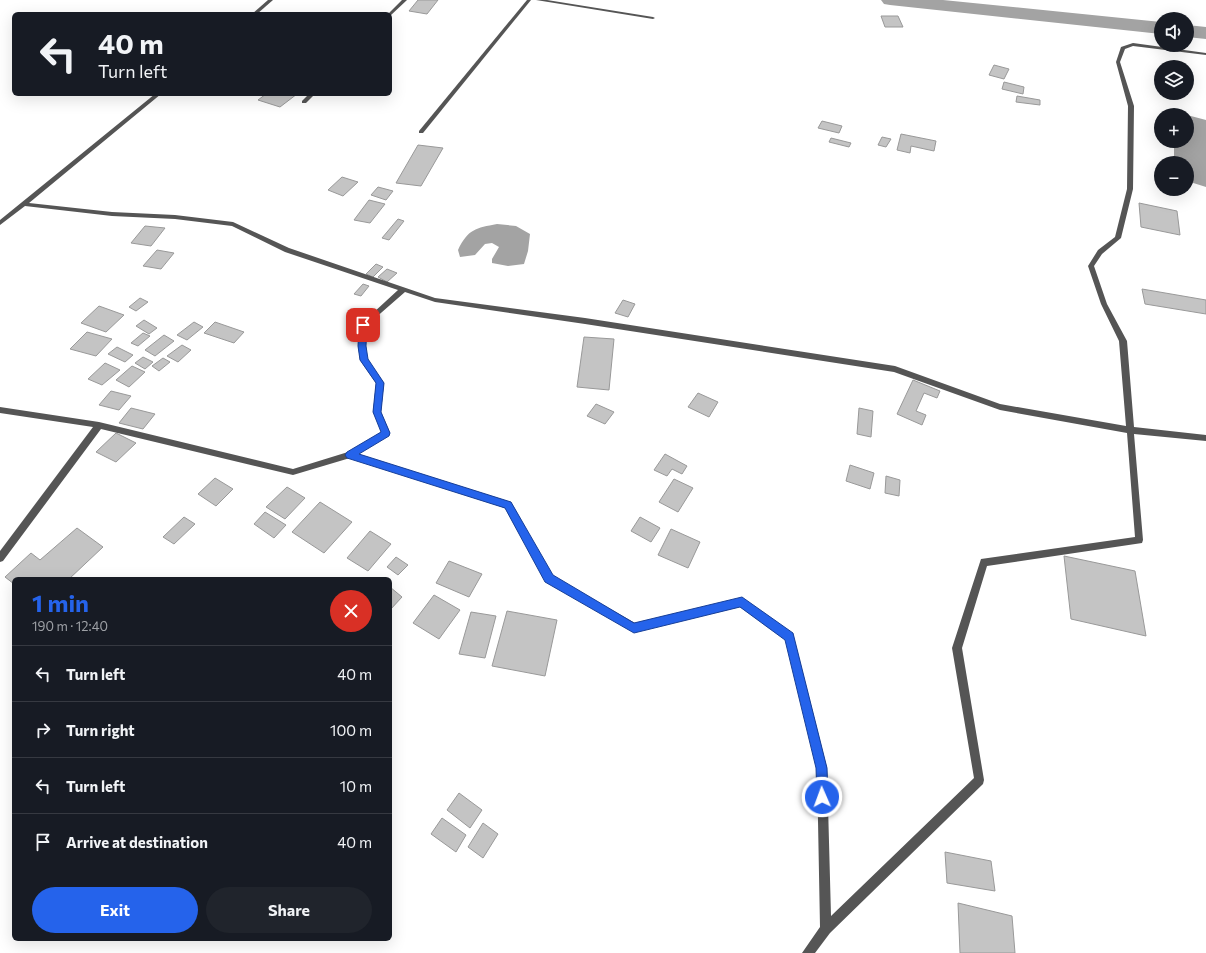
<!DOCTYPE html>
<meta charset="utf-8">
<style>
body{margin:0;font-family:Commissioner,sans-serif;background:#20242c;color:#f1f3f6;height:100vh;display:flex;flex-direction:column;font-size:15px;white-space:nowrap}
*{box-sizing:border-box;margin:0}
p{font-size:13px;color:#9ea1a6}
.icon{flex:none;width:22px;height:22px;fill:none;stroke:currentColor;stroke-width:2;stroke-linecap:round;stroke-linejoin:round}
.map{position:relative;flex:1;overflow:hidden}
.drawer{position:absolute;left:12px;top:577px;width:380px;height:364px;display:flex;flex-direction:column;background:#171b24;border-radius:6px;box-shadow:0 4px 16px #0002}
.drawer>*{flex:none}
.guide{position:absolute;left:12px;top:12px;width:380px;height:84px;border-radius:6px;box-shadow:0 4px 16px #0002;background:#171b24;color:#f1f3f6;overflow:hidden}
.controls{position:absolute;left:1154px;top:12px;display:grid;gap:8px}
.controls a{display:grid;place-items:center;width:40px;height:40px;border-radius:50%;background:#171b24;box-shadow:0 4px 16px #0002;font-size:20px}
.pin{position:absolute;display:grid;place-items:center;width:34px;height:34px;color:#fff;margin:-17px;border-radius:8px;box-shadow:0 2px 6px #0006}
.me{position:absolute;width:44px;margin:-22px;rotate:358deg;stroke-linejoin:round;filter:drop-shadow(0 0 3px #0008)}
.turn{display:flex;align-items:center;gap:14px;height:84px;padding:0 20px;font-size:18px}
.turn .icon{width:52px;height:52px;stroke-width:2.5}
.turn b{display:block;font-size:28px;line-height:34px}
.round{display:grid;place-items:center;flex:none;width:42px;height:42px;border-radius:21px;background:#20242c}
.head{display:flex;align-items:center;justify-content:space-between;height:68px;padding:0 20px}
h1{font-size:24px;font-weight:700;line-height:30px;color:#2563eb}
.action{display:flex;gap:8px;margin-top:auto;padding:8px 20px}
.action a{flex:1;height:46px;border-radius:24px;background:#2563eb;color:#fff;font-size:16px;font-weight:700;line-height:46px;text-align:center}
.action a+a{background:#20242c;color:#f1f3f6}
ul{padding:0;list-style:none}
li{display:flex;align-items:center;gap:12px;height:56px;padding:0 20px;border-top:1px solid #363941}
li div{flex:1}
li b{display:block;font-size:15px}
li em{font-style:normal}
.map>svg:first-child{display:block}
.water{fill:#a3a3a3}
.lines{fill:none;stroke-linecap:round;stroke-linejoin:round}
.canal{fill:#a3a3a3;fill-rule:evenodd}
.building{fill:#c4c4c4;stroke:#999}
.minor{fill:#555;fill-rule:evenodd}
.route{fill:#2563eb;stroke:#184099}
</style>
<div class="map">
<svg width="1206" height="953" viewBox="0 0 1206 953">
<rect width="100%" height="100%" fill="#fff"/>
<g class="water">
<path d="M 1187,115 L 1206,120 L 1206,187 L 1187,181 L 1187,163 L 1174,163 L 1174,141 L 1187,141 Z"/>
<path d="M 497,224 L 516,226 L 530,234 L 528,251 L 524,264 L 508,266 L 492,263 L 492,259 L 499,247 L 492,243 L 485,244 L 475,255 L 460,257 L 458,250 C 468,229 476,228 497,224 Z"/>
</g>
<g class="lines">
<g class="canal">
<path d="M 881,0 L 943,0 L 1161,22 L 1161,34 L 890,5 L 884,4 Z"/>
<path d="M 1187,25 L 1206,27 L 1206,39 L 1187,37 Z"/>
</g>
</g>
<g class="building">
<path d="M 418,0 L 438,0 L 427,14 L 409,11 Z"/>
<path d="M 881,16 L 898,16 L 903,27 L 885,27 Z"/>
<path d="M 994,65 L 1009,69 L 1004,79 L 989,75 Z"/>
<path d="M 1004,82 L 1024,87 L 1023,94 L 1002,89 Z"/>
<path d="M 266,94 L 297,94 L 280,107 L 258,100 Z"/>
<path d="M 1017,96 L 1040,100 L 1040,105 L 1016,102 Z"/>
<path d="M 822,121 L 842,126 L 839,133 L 818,128 Z"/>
<path d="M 901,134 L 936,141 L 934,151 L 911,146 L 910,153 L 897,150 Z"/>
<path d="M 882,137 L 891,139 L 886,147 L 878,145 Z"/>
<path d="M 831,138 L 851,143 L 849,147 L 829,142 Z"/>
<path d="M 418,145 L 443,148 L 421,186 L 396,183 Z"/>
<path d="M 342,177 L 358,182 L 343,196 L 328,190 Z"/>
<path d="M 378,187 L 393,191 L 386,200 L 371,195 Z"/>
<path d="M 369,200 L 385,204 L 370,223 L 354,220 Z"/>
<path d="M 1139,203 L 1177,211 L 1180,235 L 1141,227 Z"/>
<path d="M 398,219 L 404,221 L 389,240 L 382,238 Z"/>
<path d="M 145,226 L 165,228 L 151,246 L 131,243 Z"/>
<path d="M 157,250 L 174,253 L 161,269 L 143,266 Z"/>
<path d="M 376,264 L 383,267 L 373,277 L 366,274 Z"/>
<path d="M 387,269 L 397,273 L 387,282 L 378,277 Z"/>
<path d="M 363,284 L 369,286 L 361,296 L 354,294 Z"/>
<path d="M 1142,289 L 1206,300 L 1206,314 L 1145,304 Z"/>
<path d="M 140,298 L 148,302 L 136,311 L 129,307 Z"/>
<path d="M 623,300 L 635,304 L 628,317 L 615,313 Z"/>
<path d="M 99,306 L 124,315 L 106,332 L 81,323 Z"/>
<path d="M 144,320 L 157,328 L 149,334 L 136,326 Z"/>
<path d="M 194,322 L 203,327 L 187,340 L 177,335 Z"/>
<path d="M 215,322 L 244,332 L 234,343 L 204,333 Z"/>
<path d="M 87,332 L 112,339 L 96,356 L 70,349 Z"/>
<path d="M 143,333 L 150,336 L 138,346 L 131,343 Z"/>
<path d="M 164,335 L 174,341 L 155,356 L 145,350 Z"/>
<path d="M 584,337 L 614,339 L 609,390 L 577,387 Z"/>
<path d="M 182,345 L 191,350 L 178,362 L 167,356 Z"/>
<path d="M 117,347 L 133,355 L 125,362 L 108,354 Z"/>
<path d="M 143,357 L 153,362 L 145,369 L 135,363 Z"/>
<path d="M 163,358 L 170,362 L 159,371 L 152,366 Z"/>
<path d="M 105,363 L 120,370 L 102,385 L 88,379 Z"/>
<path d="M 132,366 L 145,372 L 129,387 L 116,380 Z"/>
<path d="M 913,380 L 940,391 L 937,398 L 924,393 L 916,411 L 926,415 L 922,425 L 897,414 Z"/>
<path d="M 111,391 L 131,396 L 119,410 L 99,405 Z"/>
<path d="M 698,393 L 718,402 L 709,417 L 688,407 Z"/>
<path d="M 596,404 L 614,412 L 605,424 L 587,416 Z"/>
<path d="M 131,408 L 155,414 L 143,429 L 119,423 Z"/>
<path d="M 859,408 L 873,411 L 871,437 L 857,434 Z"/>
<path d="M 116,433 L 136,443 L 116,462 L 96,452 Z"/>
<path d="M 665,454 L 687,466 L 682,474 L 672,469 L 667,476 L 654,470 Z"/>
<path d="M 850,465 L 874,473 L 870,489 L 846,481 Z"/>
<path d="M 886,476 L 900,480 L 899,496 L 885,493 Z"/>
<path d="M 215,478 L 233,489 L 216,506 L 198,494 Z"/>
<path d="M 674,479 L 693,488 L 678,512 L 659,502 Z"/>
<path d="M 287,487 L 305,498 L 285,519 L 266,507 Z"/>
<path d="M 320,502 L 352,522 L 324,553 L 292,532 Z"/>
<path d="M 265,512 L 286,525 L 274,538 L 254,524 Z"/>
<path d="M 184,517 L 195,524 L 174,544 L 163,537 Z"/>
<path d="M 640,517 L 660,528 L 651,542 L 631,531 Z"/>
<path d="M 77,528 L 103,547 L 69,579 L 14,579 L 14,584 L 5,577 L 31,553 L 40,560 Z"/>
<path d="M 671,529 L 700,542 L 688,568 L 658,555 Z"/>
<path d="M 370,531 L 391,544 L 368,571 L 347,558 Z"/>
<path d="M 1064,556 L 1135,571 L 1146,636 L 1071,619 Z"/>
<path d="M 396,557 L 408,565 L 398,575 L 387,567 Z"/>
<path d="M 449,561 L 482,574 L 469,597 L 436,583 Z"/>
<path d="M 390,587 L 402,597 L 390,610 Z"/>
<path d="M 434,595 L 460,610 L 439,639 L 413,623 Z"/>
<path d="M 507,611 L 557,620 L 545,676 L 492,666 Z"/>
<path d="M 471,612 L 496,616 L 485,658 L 459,654 Z"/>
<path d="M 459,793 L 482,810 L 470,828 L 447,810 Z"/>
<path d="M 442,818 L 466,835 L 456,852 L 431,834 Z"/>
<path d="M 483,823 L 498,834 L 483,858 L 468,847 Z"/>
<path d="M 945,852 L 991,861 L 995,891 L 947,883 Z"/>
<path d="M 958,903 L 1012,916 L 1015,953 L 960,953 Z"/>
</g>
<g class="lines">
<g class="minor">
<path d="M 268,0 L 273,0 L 257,14 L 252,14 Z"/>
<path d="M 402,0 L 407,0 L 390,16 L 390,14 L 388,14 Z"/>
<path d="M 527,0 L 531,0 L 423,133 L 419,133 L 419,131 Z"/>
<path d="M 536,0 L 547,0 L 653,17 L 655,18 L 653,19 Z"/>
<path d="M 1133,43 L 1206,53 L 1206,55 L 1133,46 L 1125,49 L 1120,62 L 1134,106 L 1133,189 L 1121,238 L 1102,254 L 1094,266 L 1107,304 L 1127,341 L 1134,427 L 1206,435 L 1206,441 L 1134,434 L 1143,540 L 1142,543 L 987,566 L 962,648 L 984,780 L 983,784 L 830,933 L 815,953 L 802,953 L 820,927 L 817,768 L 786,640 L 740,607 L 634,632 L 546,582 L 505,508 L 350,458 L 293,475 L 101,429 L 3,561 L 0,562 L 0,551 L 93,427 L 0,413 L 0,407 L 99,422 L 293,469 L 348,452 L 382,432 L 373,412 L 376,383 L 360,360 L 358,346 L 360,325 L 398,290 L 285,252 L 232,226 L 175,219 L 112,216 L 25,206 L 0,225 L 0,220 L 155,94 L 161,94 L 29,203 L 112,212 L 175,215 L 233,222 L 289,248 L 435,298 L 585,318 L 895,366 L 1000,404 L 1126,426 L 1119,341 L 1101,304 L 1088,266 L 1098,250 L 1115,237 L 1127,189 L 1128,106 L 1116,62 L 1121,47 ZM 405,292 L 435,302 L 585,324 L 894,372 L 1000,410 L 1127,433 L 1135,537 L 981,559 L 952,648 L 974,778 L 831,916 L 827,768 L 793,634 L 741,598 L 635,623 L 552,576 L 511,502 L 358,454 L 389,435 L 390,433 L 381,412 L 384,383 L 367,359 L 366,346 L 366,326 Z"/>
<path d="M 309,94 L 315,94 L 306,103 L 302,103 L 302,101 Z"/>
</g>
</g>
<path class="route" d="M 363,322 L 367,325 L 366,346 L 368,359 L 384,383 L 381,412 L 390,433 L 389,436 L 359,454 L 511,502 L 553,575 L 634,623 L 742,597 L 793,633 L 827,768 L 828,797 L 827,801 L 822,803 L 818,801 L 817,797 L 816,768 L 785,640 L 740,607 L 634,633 L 545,582 L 505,508 L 347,458 L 345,455 L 347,452 L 381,432 L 373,412 L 376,383 L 360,360 L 358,346 L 359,325 Z"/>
</svg>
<div class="controls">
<a><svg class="icon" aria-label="sound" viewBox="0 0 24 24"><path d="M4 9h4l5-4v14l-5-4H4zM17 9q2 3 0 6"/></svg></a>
<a><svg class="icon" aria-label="layers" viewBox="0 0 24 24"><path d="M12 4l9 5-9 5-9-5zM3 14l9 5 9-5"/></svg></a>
<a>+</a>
<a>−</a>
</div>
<div class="pin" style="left:363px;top:325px;background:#d93025"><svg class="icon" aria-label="arrive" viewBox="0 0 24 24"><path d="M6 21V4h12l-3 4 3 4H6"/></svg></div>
<svg class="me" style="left:822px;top:797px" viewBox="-20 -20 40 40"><circle r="17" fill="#2563eb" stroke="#fff" stroke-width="3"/><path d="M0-11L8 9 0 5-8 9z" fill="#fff"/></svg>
<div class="guide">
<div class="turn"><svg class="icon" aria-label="left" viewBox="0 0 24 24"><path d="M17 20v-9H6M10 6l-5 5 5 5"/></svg><div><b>40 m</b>Turn left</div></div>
</div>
<section class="drawer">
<div class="head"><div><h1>1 min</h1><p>190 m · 12:40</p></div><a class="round" style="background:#d93025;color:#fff"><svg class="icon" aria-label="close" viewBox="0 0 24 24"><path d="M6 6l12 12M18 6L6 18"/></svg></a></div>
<ul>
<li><svg class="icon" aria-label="left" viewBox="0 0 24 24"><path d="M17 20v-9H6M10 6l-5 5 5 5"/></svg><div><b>Turn left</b></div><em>40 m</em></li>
<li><svg class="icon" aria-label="right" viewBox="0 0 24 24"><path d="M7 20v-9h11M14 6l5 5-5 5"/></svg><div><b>Turn right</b></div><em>100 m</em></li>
<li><svg class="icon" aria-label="left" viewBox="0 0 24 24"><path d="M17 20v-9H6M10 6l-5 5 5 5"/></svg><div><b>Turn left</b></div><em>10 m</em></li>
<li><svg class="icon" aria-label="arrive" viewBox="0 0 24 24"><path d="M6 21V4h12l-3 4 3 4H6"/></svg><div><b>Arrive at destination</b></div><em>40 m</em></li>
</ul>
<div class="action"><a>Exit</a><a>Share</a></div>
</section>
</div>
